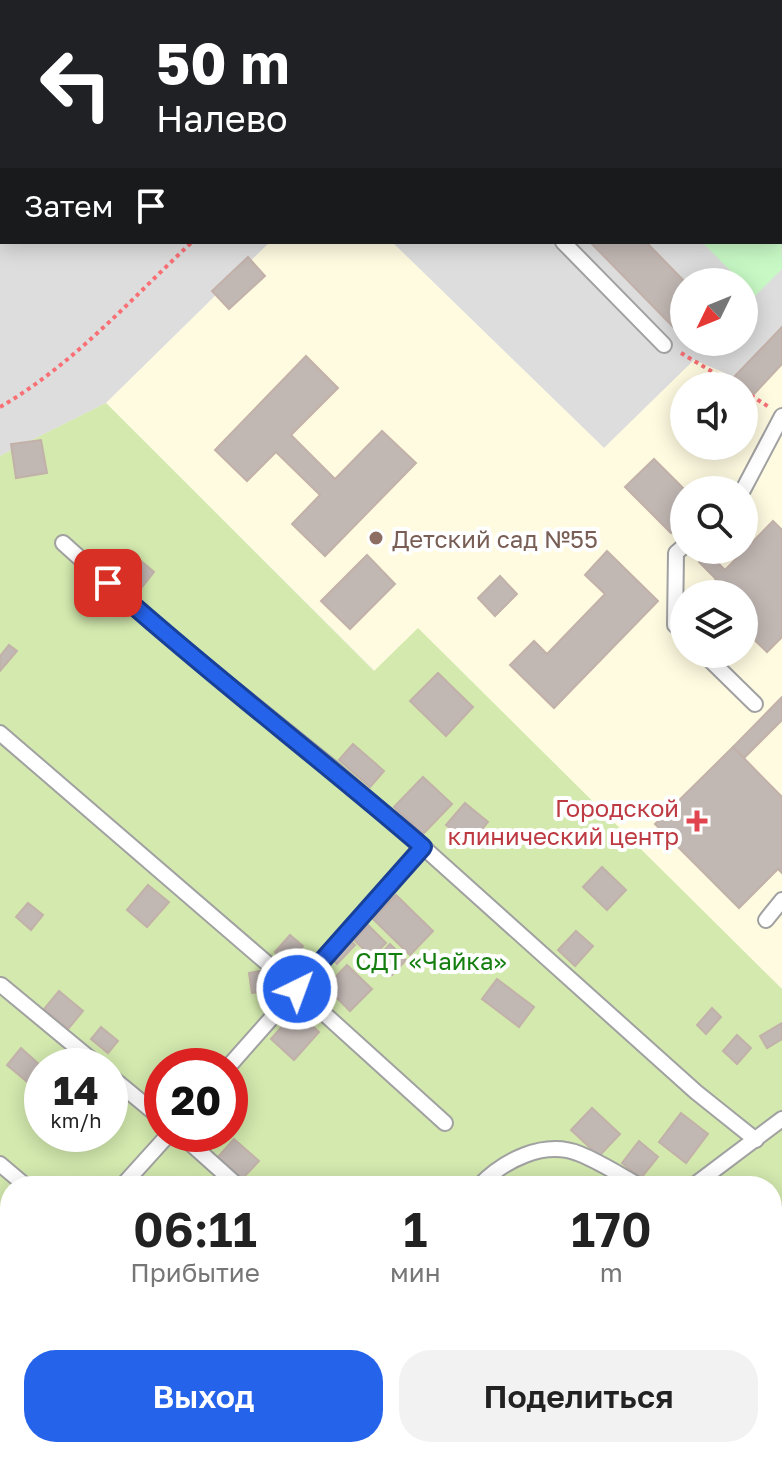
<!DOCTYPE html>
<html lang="ru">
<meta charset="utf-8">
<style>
body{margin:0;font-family:"Golos Text",sans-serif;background:#f2f2f2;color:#222;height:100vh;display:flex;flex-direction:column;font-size:30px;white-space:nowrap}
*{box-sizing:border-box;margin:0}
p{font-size:26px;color:#767676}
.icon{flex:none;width:44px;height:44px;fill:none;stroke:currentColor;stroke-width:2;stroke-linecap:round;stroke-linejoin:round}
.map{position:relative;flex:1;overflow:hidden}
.panel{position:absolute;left:0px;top:1176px;width:782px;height:282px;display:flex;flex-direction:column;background:#fff;border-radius:32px 32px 0 0;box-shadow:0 4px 20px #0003}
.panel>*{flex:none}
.guide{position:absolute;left:0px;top:0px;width:782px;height:244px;box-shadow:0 4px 20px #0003;background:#202124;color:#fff;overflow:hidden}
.needle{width:52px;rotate:227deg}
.fabs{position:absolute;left:670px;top:268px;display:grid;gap:16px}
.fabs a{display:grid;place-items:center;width:88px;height:88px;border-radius:50%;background:#fff;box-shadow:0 4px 20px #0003;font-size:40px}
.speed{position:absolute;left:24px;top:1048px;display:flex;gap:16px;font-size:40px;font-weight:700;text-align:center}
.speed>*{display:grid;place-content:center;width:104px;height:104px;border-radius:50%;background:#fff;box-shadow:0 4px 20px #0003;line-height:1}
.speed small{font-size:20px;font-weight:400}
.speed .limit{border:12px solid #d22;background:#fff;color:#111}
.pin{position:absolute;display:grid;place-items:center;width:68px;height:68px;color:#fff;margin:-34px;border-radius:16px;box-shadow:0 4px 12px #0006}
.me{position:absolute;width:88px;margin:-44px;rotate:42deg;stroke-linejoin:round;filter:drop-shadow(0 0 6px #0008)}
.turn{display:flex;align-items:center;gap:28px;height:168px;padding:0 24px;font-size:36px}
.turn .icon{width:104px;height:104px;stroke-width:2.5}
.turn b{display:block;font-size:56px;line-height:68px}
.then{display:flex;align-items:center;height:76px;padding:0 24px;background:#0003;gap:16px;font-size:30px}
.eta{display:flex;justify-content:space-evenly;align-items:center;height:136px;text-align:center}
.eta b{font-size:48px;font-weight:600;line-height:56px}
.action{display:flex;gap:16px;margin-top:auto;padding:16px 24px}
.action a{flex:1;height:92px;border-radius:32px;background:#2563eb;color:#fff;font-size:32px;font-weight:600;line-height:92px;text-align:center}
.action a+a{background:#f2f2f2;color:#222}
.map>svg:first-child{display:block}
.residential{fill:#dedddd;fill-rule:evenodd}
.education{fill:#fffbe1;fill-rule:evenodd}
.grass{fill:#d3e9ae;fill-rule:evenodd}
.park{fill:#c8f9c5}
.building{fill:#c1b7b3;stroke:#c2b1a9;stroke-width:2}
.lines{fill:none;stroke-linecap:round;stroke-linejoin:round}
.lane-casing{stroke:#a1a1a1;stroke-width:18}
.path{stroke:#f87075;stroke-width:4;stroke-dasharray:4 4;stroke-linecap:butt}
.lane{stroke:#fff;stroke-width:14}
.route-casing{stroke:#184099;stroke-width:20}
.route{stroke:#2563eb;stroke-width:14}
.education-dot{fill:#8d6e63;stroke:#fff;stroke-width:3}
.health-dot{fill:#e0444e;stroke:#fff;stroke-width:3}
.labels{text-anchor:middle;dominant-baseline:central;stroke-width:8;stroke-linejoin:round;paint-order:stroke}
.education-label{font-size:24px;fill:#785e54;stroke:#fff;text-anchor:start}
.health-label{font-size:24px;fill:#be3a42;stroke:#fff;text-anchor:end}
.park-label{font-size:24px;fill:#147e0e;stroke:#fff}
</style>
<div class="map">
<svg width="782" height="1457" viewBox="0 0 782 1457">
<rect width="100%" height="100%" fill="#f0ece7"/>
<path class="residential" d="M 0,0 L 782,0 L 782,327 L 734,377 L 694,360 L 604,448 L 392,242 L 780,242 L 780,2 L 2,2 L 2,242 L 270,242 L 106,403 L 0,456 ZM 684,282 L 744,282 L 744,342 L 684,342 Z"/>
<path class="education" d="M 270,242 L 392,242 L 604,448 L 694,360 L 734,377 L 782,327 L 782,989 L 418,629 L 375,671 L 106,403 ZM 684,386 L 744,386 L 744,446 L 684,446 ZM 684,490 L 744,490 L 744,550 L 684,550 ZM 684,594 L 744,594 L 744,654 L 684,654 Z"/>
<path class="grass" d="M 106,403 L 374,671 L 418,628 L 782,989 L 782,1300 L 772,1312 L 772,1186 L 10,1186 L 10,1448 L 655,1448 L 648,1457 L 0,1457 L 0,456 ZM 42,1066 L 110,1066 L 110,1134 L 42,1134 ZM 162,1066 L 230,1066 L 230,1134 L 162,1134 Z"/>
<path class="park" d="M 780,206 L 782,269 L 755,296 L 704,244 L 706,242 L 780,242 Z"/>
<g class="building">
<path d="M 541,0 L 543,2 L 502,1 L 502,0 Z"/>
<path d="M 644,0 L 708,0 L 642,2 Z"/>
<path d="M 0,37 L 2,37 L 2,83 L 0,82 Z"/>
<path d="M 782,106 L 782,158 L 780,156 Z"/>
<path d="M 590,242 L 646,242 L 685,282 L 684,338 Z"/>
<path d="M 248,257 L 265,276 L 229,309 L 212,291 Z"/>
<path d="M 782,327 L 782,364 L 754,394 L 734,377 Z"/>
<path d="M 306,356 L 338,388 L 291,435 L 335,479 L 382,431 L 416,463 L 325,556 L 292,524 L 320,495 L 276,452 L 247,481 L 215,450 Z"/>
<path d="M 41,440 L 47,473 L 16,478 L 11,444 Z"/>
<path d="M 654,459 L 685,490 L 684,520 L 671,533 L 625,487 Z"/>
<path d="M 773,521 L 782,530 L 782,637 L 767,652 L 744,630 L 744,594 L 708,594 L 705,591 L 716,579 L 699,562 L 708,553 L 725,570 Z"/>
<path d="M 128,550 L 154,572 L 138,592 L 111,571 Z"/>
<path d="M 607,551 L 658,601 L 554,708 L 510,665 L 534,641 L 547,654 L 605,594 L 585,575 Z"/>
<path d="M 367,555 L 395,584 L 350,629 L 321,601 Z"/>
<path d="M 500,576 L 517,594 L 495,616 L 478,598 Z"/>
<path d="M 9,645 L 17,651 L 0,671 L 0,656 Z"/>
<path d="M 438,673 L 473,707 L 446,736 L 410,701 Z"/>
<path d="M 782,697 L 782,720 L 744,758 L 733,747 Z"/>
<path d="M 353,744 L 384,771 L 370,787 L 339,760 Z"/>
<path d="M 733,747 L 782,797 L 782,873 L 778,869 L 739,908 L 655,824 Z"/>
<path d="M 423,777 L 452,804 L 423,834 L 394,807 Z"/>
<path d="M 465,803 L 488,822 L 469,845 L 446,825 Z"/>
<path d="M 602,867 L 626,890 L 607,910 L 583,887 Z"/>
<path d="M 148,885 L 169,902 L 147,927 L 127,910 Z"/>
<path d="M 396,895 L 433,931 L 410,955 L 373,919 Z"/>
<path d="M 28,903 L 43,915 L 31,930 L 16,917 Z"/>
<path d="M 368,925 L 386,943 L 372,957 L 354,940 Z"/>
<path d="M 576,931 L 593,946 L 575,966 L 558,950 Z"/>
<path d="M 290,935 L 303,946 L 288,964 L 275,952 Z"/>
<path d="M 346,936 L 355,945 L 337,964 L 328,954 Z"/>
<path d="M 390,944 L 406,960 L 392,975 L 376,959 Z"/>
<path d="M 347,965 L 372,989 L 350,1011 L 326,987 Z"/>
<path d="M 271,969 L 274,989 L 252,993 L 249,973 Z"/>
<path d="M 497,979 L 534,1007 L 519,1027 L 482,999 Z"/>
<path d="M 59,991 L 83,1011 L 68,1029 L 44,1009 Z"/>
<path d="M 712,1008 L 721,1017 L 706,1034 L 697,1025 Z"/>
<path d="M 296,1011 L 319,1032 L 294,1060 L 271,1039 Z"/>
<path d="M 782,1023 L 782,1039 L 767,1048 L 760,1036 Z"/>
<path d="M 101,1027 L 118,1041 L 108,1053 L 91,1039 Z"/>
<path d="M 737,1035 L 751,1048 L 737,1064 L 723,1051 Z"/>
<path d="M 21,1048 L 42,1067 L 42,1071 L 31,1085 L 7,1065 Z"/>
<path d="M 592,1108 L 620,1134 L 599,1156 L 571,1130 Z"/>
<path d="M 681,1113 L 708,1134 L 686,1163 L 659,1142 Z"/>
<path d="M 234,1139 L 259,1161 L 242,1179 L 218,1157 Z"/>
<path d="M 639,1141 L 658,1157 L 641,1178 L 622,1163 Z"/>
<path d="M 782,1204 L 782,1249 L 780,1251 L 772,1243 L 772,1214 Z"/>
<path d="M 782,1300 L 782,1365 L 772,1378 L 772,1312 Z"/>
<path d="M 0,1344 L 10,1355 L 10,1359 L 0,1368 Z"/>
<path d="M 782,1395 L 782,1457 L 732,1457 L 739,1448 L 772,1448 L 772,1407 Z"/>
<path d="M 259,1448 L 278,1448 L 287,1456 L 255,1457 L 253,1455 Z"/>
<path d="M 585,1448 L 589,1448 L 598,1457 L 575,1457 Z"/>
<path d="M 616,1448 L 635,1448 L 626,1457 L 614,1457 L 611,1454 Z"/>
<path d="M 655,1448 L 715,1448 L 708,1457 L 648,1457 Z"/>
</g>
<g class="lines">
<defs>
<g id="lane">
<path d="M 589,0 L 591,2"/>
<path d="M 0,110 L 2,110"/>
<path d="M 780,187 L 782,189"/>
<path d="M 563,242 L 664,345"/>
<path d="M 743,490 L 782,416"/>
<path d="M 63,543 L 152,623 L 332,768 L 423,847 L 696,1092 L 756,1140"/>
<path d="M 684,546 L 676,553 L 675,625 L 684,634"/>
<path d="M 704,654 L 755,704"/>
<path d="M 0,733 L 297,989 L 445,1123"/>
<path d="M 766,920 L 782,900"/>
<path d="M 1,985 L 99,1066"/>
<path d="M 229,1066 L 423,847"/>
<path d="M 110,1076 L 162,1119"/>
<path d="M 180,1134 L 238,1186"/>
<path d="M 0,1164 L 26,1186"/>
<path d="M 122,1186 L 169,1134"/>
<path d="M 479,1186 C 503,1161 544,1139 580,1154 C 600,1162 620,1175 640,1186"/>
<path d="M 693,1186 L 782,1119"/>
<path d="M 772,1299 L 782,1287"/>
<path d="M 327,1448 L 338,1457"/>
<path d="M 20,1457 L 20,1448"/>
</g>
</defs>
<use href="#lane" class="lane-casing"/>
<g class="path">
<path d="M 746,2 L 747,0"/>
<path d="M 681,353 L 736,386"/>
<path d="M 744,391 L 769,407"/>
<path d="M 0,407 C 73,365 131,299 192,242"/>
<path d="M 376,1457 L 384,1448"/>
</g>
<use href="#lane" class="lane"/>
</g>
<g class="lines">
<defs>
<path id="route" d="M 108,583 C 210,675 319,757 423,847 L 297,989"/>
</defs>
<use href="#route" class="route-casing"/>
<use href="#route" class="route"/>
</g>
<circle class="education-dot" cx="376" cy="538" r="8"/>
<path class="health-dot" d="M693 809h8v8h8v8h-8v8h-8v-8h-8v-8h8z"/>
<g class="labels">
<g class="education-label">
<text x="392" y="538">Детский сад №55</text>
</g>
<g class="health-label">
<text x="679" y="807">Городской<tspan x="679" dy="28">клинический центр</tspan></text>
</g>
<g class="park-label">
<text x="431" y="960">СДТ «Чайка»</text>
</g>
</g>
</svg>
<div class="fabs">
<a><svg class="needle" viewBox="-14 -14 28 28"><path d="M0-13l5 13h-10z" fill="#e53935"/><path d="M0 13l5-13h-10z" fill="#767676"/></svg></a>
<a><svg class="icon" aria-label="sound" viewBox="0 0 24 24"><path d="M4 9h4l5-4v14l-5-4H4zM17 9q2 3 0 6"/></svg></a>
<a><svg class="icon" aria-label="search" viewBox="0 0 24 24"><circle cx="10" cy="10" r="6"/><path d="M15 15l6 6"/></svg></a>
<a><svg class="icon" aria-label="layers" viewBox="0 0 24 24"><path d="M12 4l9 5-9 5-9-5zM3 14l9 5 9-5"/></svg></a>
</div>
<div class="speed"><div>14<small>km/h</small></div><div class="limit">20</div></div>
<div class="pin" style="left:108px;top:583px;background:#d93025"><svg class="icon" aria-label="arrive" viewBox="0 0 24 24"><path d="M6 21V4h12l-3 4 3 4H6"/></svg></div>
<svg class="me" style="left:297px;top:989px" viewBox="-20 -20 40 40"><circle r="17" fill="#2563eb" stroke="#fff" stroke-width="3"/><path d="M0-11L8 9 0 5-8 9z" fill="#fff"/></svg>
<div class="guide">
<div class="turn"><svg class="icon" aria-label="left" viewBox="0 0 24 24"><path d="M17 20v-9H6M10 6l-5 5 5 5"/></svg><div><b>50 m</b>Налево</div></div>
<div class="then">Затем<svg class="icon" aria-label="arrive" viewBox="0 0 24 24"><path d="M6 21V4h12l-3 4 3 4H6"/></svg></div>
</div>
<section class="panel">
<div class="eta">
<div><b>06:11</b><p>Прибытие</p></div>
<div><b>1</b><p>мин</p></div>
<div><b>170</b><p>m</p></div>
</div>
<div class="action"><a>Выход</a><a>Поделиться</a></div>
</section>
</div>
